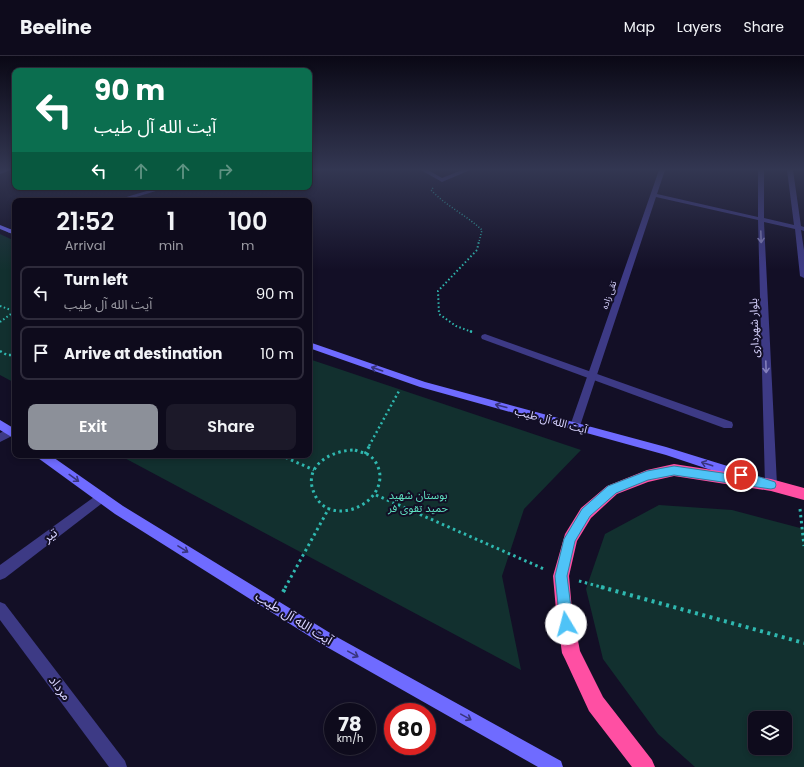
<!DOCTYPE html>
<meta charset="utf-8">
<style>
body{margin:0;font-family:Poppins,"Noto Sans Arabic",sans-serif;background:#1c1929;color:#f1f3f6;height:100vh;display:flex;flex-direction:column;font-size:15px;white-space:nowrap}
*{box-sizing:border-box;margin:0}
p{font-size:13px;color:#9b9ba3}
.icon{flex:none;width:22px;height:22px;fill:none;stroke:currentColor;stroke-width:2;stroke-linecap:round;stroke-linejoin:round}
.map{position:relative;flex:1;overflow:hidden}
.details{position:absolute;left:12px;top:142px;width:300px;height:260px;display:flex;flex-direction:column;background:#0e0b1c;border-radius:8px;box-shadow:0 2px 6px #0003,0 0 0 1px #2e2b3b}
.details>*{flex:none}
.banner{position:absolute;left:12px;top:12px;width:300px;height:122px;border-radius:8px;box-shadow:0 2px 6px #0003,0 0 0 1px #2e2b3b;background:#0b6e4f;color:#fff;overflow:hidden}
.fabs{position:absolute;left:748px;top:655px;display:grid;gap:8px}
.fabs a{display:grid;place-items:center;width:44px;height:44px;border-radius:8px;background:#0e0b1c;box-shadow:0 2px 6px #0003,0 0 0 1px #2e2b3b;font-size:20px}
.speed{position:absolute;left:324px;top:647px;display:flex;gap:8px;font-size:20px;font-weight:700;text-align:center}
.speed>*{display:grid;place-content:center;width:52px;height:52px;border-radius:50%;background:#0e0b1c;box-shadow:0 2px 6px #0003,0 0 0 1px #2e2b3b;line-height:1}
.speed small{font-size:10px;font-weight:400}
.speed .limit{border:6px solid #d22;background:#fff;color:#111}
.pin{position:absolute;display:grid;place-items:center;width:34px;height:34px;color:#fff;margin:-17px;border:2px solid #fff;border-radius:50%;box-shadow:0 1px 4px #0007}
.me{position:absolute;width:44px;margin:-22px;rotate:352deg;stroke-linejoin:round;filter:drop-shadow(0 0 3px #0008)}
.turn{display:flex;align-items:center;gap:14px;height:84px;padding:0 16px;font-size:18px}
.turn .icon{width:52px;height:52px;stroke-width:2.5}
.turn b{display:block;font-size:28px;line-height:34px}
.lanes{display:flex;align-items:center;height:38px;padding:0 16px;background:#0003;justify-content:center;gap:20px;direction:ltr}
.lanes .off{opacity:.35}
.eta{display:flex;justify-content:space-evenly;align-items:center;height:68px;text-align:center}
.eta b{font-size:24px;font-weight:600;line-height:28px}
.primary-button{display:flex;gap:8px;margin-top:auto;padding:8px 16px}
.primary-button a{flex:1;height:46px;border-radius:8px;background:#8c9099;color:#fff;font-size:16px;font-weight:600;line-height:46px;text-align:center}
.primary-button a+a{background:#1c1929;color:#f1f3f6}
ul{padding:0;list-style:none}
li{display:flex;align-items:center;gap:12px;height:54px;margin:0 8px 6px;padding:0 8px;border:2px solid #2e2b3b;border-radius:8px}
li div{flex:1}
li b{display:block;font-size:15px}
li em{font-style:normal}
header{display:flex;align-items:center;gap:24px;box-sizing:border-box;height:56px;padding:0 20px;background:#0e0b1c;border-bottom:1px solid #2e2b3b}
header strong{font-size:19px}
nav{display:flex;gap:22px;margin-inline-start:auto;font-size:14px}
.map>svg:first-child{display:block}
.green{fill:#12302f;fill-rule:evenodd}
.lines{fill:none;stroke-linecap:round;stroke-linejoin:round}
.path-far4{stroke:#2fb8b0;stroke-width:1.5;stroke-dasharray:1 2;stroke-linecap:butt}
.path-far3{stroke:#2fb8b0;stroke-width:2;stroke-dasharray:1.5 2.5;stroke-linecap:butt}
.path-far2{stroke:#2fb8b0;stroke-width:2.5;stroke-dasharray:2 3;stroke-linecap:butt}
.path-far1{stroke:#2fb8b0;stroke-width:3;stroke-dasharray:2.5 3.5;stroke-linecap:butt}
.path{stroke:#2fb8b0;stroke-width:4;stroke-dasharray:3 4.5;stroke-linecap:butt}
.lane{fill:#3d3a85;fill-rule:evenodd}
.street{fill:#3d3a85;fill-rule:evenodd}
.secondary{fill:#6f6bff;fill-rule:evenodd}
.highway{fill:#ff4fa3;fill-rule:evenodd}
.oneway{stroke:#837fbc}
.oneway2{stroke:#38347d}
.route{fill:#4fc3f7;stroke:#337fa1}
.labels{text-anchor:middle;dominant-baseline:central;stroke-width:4;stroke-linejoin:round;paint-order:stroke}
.far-street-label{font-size:9px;fill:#d9d4ff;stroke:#130f26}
.street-label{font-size:11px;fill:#d9d4ff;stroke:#130f26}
.park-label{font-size:11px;fill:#5fe0c0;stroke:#130f26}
.near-street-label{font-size:13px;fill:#d9d4ff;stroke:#130f26}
</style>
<header>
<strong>Beeline</strong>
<nav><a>Map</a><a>Layers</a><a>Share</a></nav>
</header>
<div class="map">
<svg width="804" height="711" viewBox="0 0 804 711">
<rect width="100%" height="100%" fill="#130f26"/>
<g class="green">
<path d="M 0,178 L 15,185 L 15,327 L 0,319 Z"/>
<path d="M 309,303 L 581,394 L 524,453 L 502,520 L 521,614 L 119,399 L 309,399 Z"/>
<path d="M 659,449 L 732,454 L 804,473 L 804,711 L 695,711 L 658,678 L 603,603 L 586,533 L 605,478 ZM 755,662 L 785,662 L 785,692 L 755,692 Z"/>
</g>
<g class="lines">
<path class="path-far4" d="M 433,132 L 431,134 C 446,150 466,159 482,174 L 479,186"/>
<g class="path-far3">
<path d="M 0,250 L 14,255"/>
<path d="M 0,266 L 15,255"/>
<path d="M 472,276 L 456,270 L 439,258 L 438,235 L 477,194 L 479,185"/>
</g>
<g class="path-far2">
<path d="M 470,275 L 472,276"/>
<path d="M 0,295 L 7,299 L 15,299"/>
<path d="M 369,390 L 399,335"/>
</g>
<g class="path-far1">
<path d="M 355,394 C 360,396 365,397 369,399 C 376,404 380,413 380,421 C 379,453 328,469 315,439 C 301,411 330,394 355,394 Z"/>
<path d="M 365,398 L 370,389"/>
<path d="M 280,399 L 314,414"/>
<path d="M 376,439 L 544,513"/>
<path d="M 800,453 L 804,490"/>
<path d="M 579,525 L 605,532"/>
<path d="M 285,532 L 329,452"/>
</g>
<g class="path">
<path d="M 601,531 L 804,587"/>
<path d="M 283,536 L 286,531"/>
</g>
<path class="lane" d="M 485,278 L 732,366 L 733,369 L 732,372 L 724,372 L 482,283 L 481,281 L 482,279 Z"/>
<g class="street">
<path d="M 0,114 L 10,114 L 0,118 Z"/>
<path d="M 421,114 L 428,114 L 442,122 L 462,114 L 470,114 L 442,126 Z"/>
<path d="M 659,114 L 665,114 L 657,138 L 758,161 L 758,114 L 764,114 L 764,162 L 794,169 L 787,114 L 793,114 L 801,170 L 804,171 L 804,175 L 801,174 L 804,194 L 804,222 L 800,220 L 795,173 L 764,166 L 777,429 L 775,433 L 771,434 L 767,433 L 765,429 L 758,164 L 656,141 L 580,370 L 579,373 L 571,373 L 570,370 Z"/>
<path d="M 160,131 L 169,131 L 123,145 L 113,145 Z"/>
<path d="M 15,171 L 15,175 L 9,177 L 6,175 Z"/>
<path d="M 10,372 L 14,373 L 15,376 L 14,379 L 0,386 L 0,377 Z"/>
<path d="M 101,436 L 105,437 L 107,441 L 105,445 L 5,522 L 0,524 L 0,509 Z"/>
<path d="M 0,546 L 5,548 L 125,705 L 127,711 L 109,711 L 0,564 Z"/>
</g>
<g class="secondary">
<path d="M 0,169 L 15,175 L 15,179 L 0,173 Z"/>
<path d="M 309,286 L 425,326 L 666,391 L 750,417 L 754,419 L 756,422 L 754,425 L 750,427 L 666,399 L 420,331 L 309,292 Z"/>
<path d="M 0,364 L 15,373 L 15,383 L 0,374 Z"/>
<path d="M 37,399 L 50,399 L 123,450 L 335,580 L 561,705 L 563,711 L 538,711 L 325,590 L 115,458 L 38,402 Z"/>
</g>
<path class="highway" d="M 674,408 L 771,423 L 804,432 L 804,444 L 771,435 L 674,420 L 648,426 L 617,438 L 591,462 L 577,485 L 569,520 L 572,554 L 580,595 L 603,641 L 652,704 L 655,711 L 632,711 L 589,655 L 565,603 L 562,597 L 556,554 L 553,520 L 565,478 L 581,452 L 607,430 L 647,414 Z"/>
</g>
<defs><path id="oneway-shaft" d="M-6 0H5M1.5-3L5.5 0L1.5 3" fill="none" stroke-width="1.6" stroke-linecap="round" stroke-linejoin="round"/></defs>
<g class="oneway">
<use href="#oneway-shaft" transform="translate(761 181) rotate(88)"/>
<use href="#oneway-shaft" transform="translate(766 311) rotate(88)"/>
</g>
<g class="oneway2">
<use href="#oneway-shaft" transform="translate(377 313) rotate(-161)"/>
<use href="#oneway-shaft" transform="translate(501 350) rotate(-165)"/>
<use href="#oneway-shaft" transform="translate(707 408) rotate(-162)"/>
<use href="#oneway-shaft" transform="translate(74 422) rotate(36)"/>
<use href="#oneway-shaft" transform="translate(183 493) rotate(32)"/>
<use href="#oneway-shaft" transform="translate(353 598) rotate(29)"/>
<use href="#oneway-shaft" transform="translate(466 661) rotate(29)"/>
</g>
<linearGradient id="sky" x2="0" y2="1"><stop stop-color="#0a0815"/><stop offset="0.53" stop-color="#333752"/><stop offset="1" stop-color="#333752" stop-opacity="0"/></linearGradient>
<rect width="804" height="214" fill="url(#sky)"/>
<path class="route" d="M 674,410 L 736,419 L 737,416 L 741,415 L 775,426 L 776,429 L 775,432 L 771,433 L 674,419 L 648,424 L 616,437 L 590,460 L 575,485 L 567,520 L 573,568 L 571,573 L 566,575 L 562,573 L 560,568 L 555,520 L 564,483 L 582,453 L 608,430 L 647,415 Z"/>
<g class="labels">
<g class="far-street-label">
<text transform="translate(609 239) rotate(-71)">تقی زاده</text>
</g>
<g class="street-label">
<text transform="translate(754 272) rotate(-92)">بلوار شهرداری</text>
<text transform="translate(551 364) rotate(15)">آیت الله آل طیب</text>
</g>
<g class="park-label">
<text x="418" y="439">بوستان شهید<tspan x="418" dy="13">حمید تقوی فر</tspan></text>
</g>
<g class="near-street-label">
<text transform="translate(50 479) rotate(-37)">تیر</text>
<text transform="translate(294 562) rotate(32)">آیت الله آل طیب</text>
<text transform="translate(60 632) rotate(53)">مرداد</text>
</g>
</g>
</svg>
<div class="fabs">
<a><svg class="icon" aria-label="layers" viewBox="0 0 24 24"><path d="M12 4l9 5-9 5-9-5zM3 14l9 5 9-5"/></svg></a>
</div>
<div class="speed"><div>78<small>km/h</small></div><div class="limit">80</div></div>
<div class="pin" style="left:741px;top:419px;background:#d93025"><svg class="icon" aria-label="arrive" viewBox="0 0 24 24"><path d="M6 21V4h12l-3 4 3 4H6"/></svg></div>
<svg class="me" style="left:566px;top:568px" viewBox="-20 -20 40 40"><circle r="19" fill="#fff"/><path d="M0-13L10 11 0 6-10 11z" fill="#4fc3f7"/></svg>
<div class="banner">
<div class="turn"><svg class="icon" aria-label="left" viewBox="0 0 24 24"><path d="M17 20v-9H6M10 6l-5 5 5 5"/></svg><div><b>90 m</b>آیت الله آل طیب</div></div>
<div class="lanes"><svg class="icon" aria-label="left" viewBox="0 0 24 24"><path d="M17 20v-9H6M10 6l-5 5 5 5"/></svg><svg class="icon off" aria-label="ahead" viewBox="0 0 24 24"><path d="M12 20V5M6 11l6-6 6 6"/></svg><svg class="icon off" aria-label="ahead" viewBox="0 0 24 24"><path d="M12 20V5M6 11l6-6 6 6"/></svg><svg class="icon off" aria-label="right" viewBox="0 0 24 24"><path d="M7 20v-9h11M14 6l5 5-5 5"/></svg></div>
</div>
<section class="details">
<div class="eta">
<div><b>21:52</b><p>Arrival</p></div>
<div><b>1</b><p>min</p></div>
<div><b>100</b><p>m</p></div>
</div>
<ul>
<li><svg class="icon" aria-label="left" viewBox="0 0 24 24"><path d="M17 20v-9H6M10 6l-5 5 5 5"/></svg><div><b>Turn left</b><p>آیت الله آل طیب</p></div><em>90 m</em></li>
<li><svg class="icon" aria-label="arrive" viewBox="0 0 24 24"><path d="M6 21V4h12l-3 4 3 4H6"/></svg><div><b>Arrive at destination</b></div><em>10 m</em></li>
</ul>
<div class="primary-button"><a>Exit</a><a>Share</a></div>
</section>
</div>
